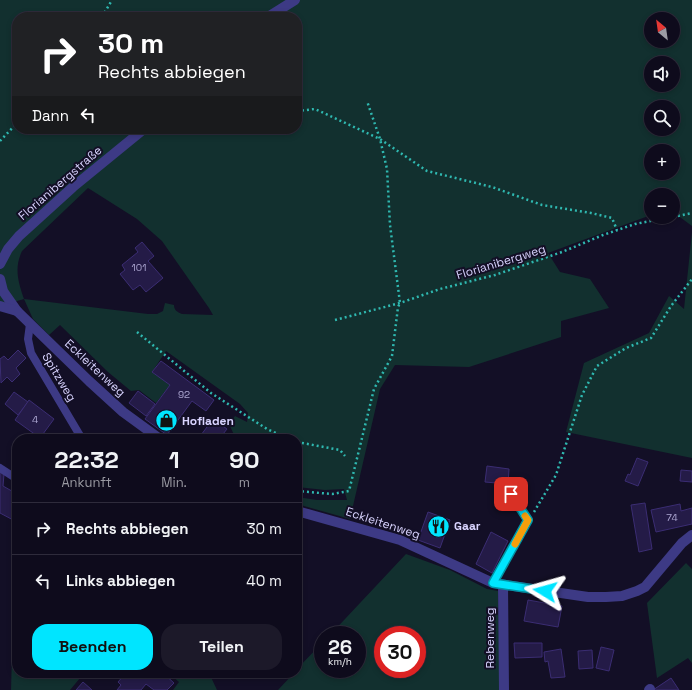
<!DOCTYPE html>
<html lang="de">
<meta charset="utf-8">
<style>
body{margin:0;font-family:"Space Grotesk",sans-serif;background:#1c1929;color:#f1f3f6;height:100vh;display:flex;flex-direction:column;font-size:15px;white-space:nowrap}
*{box-sizing:border-box;margin:0}
p{font-size:13px;color:#9b9ba3}
.icon{flex:none;width:22px;height:22px;fill:none;stroke:currentColor;stroke-width:2;stroke-linecap:round;stroke-linejoin:round}
.map{position:relative;flex:1;overflow:hidden}
.panel{position:absolute;left:12px;top:434px;width:290px;height:244px;display:flex;flex-direction:column;background:#0e0b1c;border-radius:16px;box-shadow:0 2px 6px #0003,0 0 0 1px #2e2b3b}
.panel>*{flex:none}
.top-card{position:absolute;left:12px;top:12px;width:290px;height:122px;border-radius:16px;box-shadow:0 2px 6px #0003,0 0 0 1px #2e2b3b;background:#202124;color:#fff;overflow:hidden}
.needle{width:26px;rotate:331deg}
.tools{position:absolute;left:644px;top:12px;display:grid;gap:8px}
.tools a{display:grid;place-items:center;width:36px;height:36px;border-radius:50%;background:#0e0b1c;box-shadow:0 2px 6px #0003,0 0 0 1px #2e2b3b;font-size:20px}
.speed{position:absolute;left:314px;top:626px;display:flex;gap:8px;font-size:20px;font-weight:700;text-align:center}
.speed>*{display:grid;place-content:center;width:52px;height:52px;border-radius:50%;background:#0e0b1c;box-shadow:0 2px 6px #0003,0 0 0 1px #2e2b3b;line-height:1}
.speed small{font-size:10px;font-weight:400}
.speed .limit{border:6px solid #d22;background:#fff;color:#111}
.pin{position:absolute;display:grid;place-items:center;width:34px;height:34px;color:#fff;margin:-17px;border-radius:8px;box-shadow:0 2px 6px #0006}
.me{position:absolute;width:44px;margin:-22px;rotate:278deg;stroke-linejoin:round;filter:drop-shadow(0 0 3px #0008)}
.turn{display:flex;align-items:center;gap:14px;height:84px;padding:0 20px;font-size:18px}
.turn .icon{width:52px;height:52px;stroke-width:2.5}
.turn b{display:block;font-size:28px;line-height:34px}
.then{display:flex;align-items:center;height:38px;padding:0 20px;background:#0003;gap:8px;font-size:15px}
.eta{display:flex;justify-content:space-evenly;align-items:center;height:68px;text-align:center}
.eta b{font-size:24px;font-weight:600;line-height:28px}
.button{display:flex;gap:8px;margin-top:auto;padding:8px 20px}
.button a{flex:1;height:46px;border-radius:16px;background:#00e5ff;color:#111;font-size:16px;font-weight:600;line-height:46px;text-align:center}
.button a+a{background:#1c1929;color:#f1f3f6}
ul{padding:0;list-style:none}
li{display:flex;align-items:center;gap:12px;height:52px;padding:0 20px;border-top:1px solid #2e2b3b}
li div{flex:1}
li b{display:block;font-size:15px}
li em{font-style:normal}
.map>svg:first-child{display:block}
.green{fill:#12302f;fill-rule:evenodd}
.building{fill:#241b47;stroke:#3b2d73}
.lines{fill:none;stroke-linecap:round;stroke-linejoin:round}
.path{stroke:#2fb8b0;stroke-width:2.5;stroke-dasharray:2 3;stroke-linecap:butt}
.lane{stroke:#3d3a85;stroke-width:8}
.street{stroke:#3d3a85;stroke-width:10}
.route-casing{stroke:#0095a6;stroke-width:10}
.route{stroke:#00e5ff;stroke-width:7}
.slow{stroke:#f59e0b;stroke-width:7}
.labels{text-anchor:middle;dominant-baseline:central;stroke-width:4;stroke-linejoin:round;paint-order:stroke}
.number-label{font-size:10px;fill:#aca6d1}
.street-label{font-size:12px;fill:#d9d4ff;stroke:#130f26}
.poi-label{font-size:12px;font-weight:bold;fill:#d9d4ff;stroke:#130f26;text-anchor:start}
</style>
<div class="map">
<svg width="692" height="690" viewBox="0 0 692 690">
<rect width="100%" height="100%" fill="#130f26"/>
<g class="green">
<path d="M 0,0 L 692,0 L 692,226 L 673,212 L 673,195 L 651,195 L 651,215 L 548,253 L 560,272 L 590,279 L 609,308 L 561,321 L 561,337 L 469,367 L 395,365 L 380,389 L 350,519 L 304,506 L 297,503 L 297,497 L 317,500 L 347,500 L 344,489 L 325,490 L 297,487 L 297,439 L 236,439 L 229,424 L 235,416 L 247,422 L 248,413 L 240,404 L 166,351 L 152,372 L 170,385 L 156,403 L 139,390 L 131,391 L 108,372 L 60,325 L 49,335 L 33,319 L 24,299 L 0,306 ZM 17,17 L 297,17 L 297,129 L 17,129 ZM 651,19 L 673,19 L 673,41 L 651,41 ZM 651,63 L 673,63 L 673,85 L 651,85 ZM 651,107 L 673,107 L 673,129 L 651,129 ZM 651,151 L 673,151 L 673,173 L 651,173 ZM 88,188 L 137,219 L 162,241 L 209,308 L 213,315 L 182,314 C 177,312 174,310 174,305 L 165,303 L 163,311 L 157,314 L 148,314 L 24,299 C 18,282 14,268 22,251 Z"/>
<path d="M 692,232 L 692,458 L 566,432 L 584,363 L 649,333 L 669,296 L 684,309 Z"/>
<path d="M 406,554 L 450,570 L 487,589 L 498,591 L 500,690 L 278,690 L 294,673 L 297,673 L 297,669 L 323,642 L 323,669 L 357,669 L 357,635 L 330,635 ZM 383,635 L 417,635 L 417,669 L 383,669 Z"/>
<path d="M 686,563 L 692,569 L 692,663 L 688,658 L 657,678 L 647,603 Z"/>
<path d="M 12,654 L 17,654 L 17,673 L 89,673 L 80,678 L 70,690 L 11,690 Z"/>
<path d="M 169,673 L 209,673 L 217,690 L 173,690 L 179,682 Z"/>
</g>
<g class="building">
<path d="M 142,242 L 154,256 L 148,261 L 163,278 L 146,292 L 140,285 L 133,290 L 120,274 L 125,270 L 122,265 L 138,252 L 135,248 Z"/>
<path d="M 18,350 L 26,358 L 16,368 L 20,374 L 12,382 L 7,377 L 1,383 L 0,359 L 4,356 L 8,360 Z"/>
<path d="M 161,361 L 214,400 L 206,411 L 192,401 L 167,435 L 145,419 L 170,385 L 152,372 Z"/>
<path d="M 138,391 L 155,404 L 146,416 L 129,403 Z"/>
<path d="M 14,392 L 28,402 L 18,415 L 5,404 Z"/>
<path d="M 29,400 L 54,419 L 40,438 L 15,420 Z"/>
<path d="M 213,419 L 227,429 L 219,439 L 198,439 Z"/>
<path d="M 637,458 L 648,462 L 638,486 L 625,481 L 628,474 L 630,475 Z"/>
<path d="M 487,466 L 509,469 L 508,484 L 485,482 Z"/>
<path d="M 681,470 L 692,471 L 692,482 L 680,481 Z"/>
<path d="M 0,472 L 4,474 L 3,486 L 17,494 L 17,517 L 15,521 L 0,513 Z"/>
<path d="M 645,503 L 652,549 L 639,552 L 631,505 Z"/>
<path d="M 680,504 L 681,511 L 692,508 L 692,524 L 656,532 L 651,510 Z"/>
<path d="M 428,512 L 450,520 L 440,548 L 418,540 Z"/>
<path d="M 491,532 L 508,541 L 492,573 L 476,564 Z"/>
<path d="M 528,600 L 562,606 L 558,627 L 524,621 Z"/>
<path d="M 514,643 L 542,643 L 542,657 L 515,658 Z"/>
<path d="M 601,647 L 614,650 L 609,671 L 596,668 Z"/>
<path d="M 561,649 L 565,677 L 551,678 L 548,661 L 545,662 L 544,652 Z"/>
<path d="M 592,650 L 593,668 L 579,669 L 578,651 Z"/>
<path d="M 126,673 L 129,673 L 131,675 L 132,673 L 163,673 L 174,683 L 167,690 L 154,690 L 146,684 L 141,690 L 117,690 L 121,685 L 118,682 Z"/>
<path d="M 671,678 L 679,690 L 653,690 Z"/>
<path d="M 83,682 L 92,690 L 76,690 Z"/>
</g>
<g class="lines">
<g class="path">
<path d="M 102,17 L 112,0"/>
<path d="M 297,111 L 315,109 L 380,139 L 427,171 L 492,187 L 542,205 L 591,213 L 612,218 L 617,230"/>
<path d="M 0,141 L 17,123"/>
<path d="M 673,217 L 692,213"/>
<path d="M 335,320 L 400,303 L 440,289 L 495,275 L 562,252 L 603,235 L 635,224 L 671,217"/>
<path d="M 137,332 L 211,393 L 267,429 L 289,439"/>
<path d="M 297,442 L 340,450 L 345,456"/>
<path d="M 297,491 L 332,494 L 349,491 L 374,389 L 392,356 L 398,307 L 400,303 L 390,225 L 387,169 L 380,139 L 367,101"/>
<path d="M 534,512 L 556,475 L 582,395 L 597,366 L 626,348 L 651,338 L 671,306 L 692,279"/>
</g>
<g class="lane">
<path d="M 30,324 L 28,339 L 31,353 L 82,439"/>
<path d="M 0,468 L 17,479"/>
<path d="M 493,583 L 528,521 L 511,493"/>
</g>
<g class="street">
<path d="M 268,17 L 295,0"/>
<path d="M 0,264 L 8,249 L 19,236 L 73,187 L 144,129"/>
<path d="M 0,279 L 3,291 L 17,311 L 89,381 L 123,412 L 160,439"/>
<path d="M 0,306 L 17,311"/>
<path d="M 297,511 L 400,540 L 493,583 L 588,597 L 606,597 L 622,596 L 637,591 L 645,587 L 682,543 L 692,535"/>
<path d="M 503,585 L 504,690"/>
<path d="M 649,690 L 650,689"/>
</g>
</g>
<g class="lines">
<defs>
<path id="route" d="M 511,494 L 528,520 L 493,583 L 545,591"/>
</defs>
<use href="#route" class="route-casing"/>
<use href="#route" class="route"/>
<path class="slow" d="M 515,544 L 528,520 L 525,516"/>
</g>
<defs>
<symbol id="shop-disc" viewBox="-11 -11 22 22"><circle r="9.5" fill="#00e5ff" stroke="#130f26"/><path d="M-5-2.5h2.3a2.7 3.5 0 0 1 5.4 0H5L5.5 6h-11ZM-1.5-2.5h3a1.5 2.3 0 0 0-3 0Z" fill="#111"/></symbol>
<symbol id="restaurant-disc" viewBox="-11 -11 22 22"><circle r="9.5" fill="#00e5ff" stroke="#130f26"/><path d="M-5-6h1v4h1v-4h1v4h1v-4h1v5L-1.5 .5V6h-2V.5L-5-1ZM5-6V6H3V1.5H1.5Q1.5-4 5-6Z" fill="#111"/></symbol>
</defs>
<g fill-rule="evenodd">
<use href="#shop-disc" x="154" y="408" width="25" height="25"/>
<use href="#restaurant-disc" x="426" y="514" width="25" height="25"/>
</g>
<g class="labels">
<g class="number-label">
<text x="139" y="267">101</text>
<text x="184" y="394">92</text>
<text x="35" y="419">4</text>
<text x="672" y="517">74</text>
</g>
<g class="street-label">
<text transform="translate(60 183) rotate(-41)">Florianibergstraße</text>
<text transform="translate(501 262) rotate(-17)">Florianibergweg</text>
<text transform="translate(95 368) rotate(43)">Eckleitenweg</text>
<text transform="translate(59 377) rotate(59)">Spitzweg</text>
<text transform="translate(383 523) rotate(18)">Eckleitenweg</text>
<text transform="translate(490 638) rotate(-90)">Rebenweg</text>
</g>
<g class="poi-label">
<text x="182" y="421">Hofladen</text>
<text x="454" y="526">Gaar</text>
</g>
</g>
</svg>
<div class="tools">
<a><svg class="needle" viewBox="-14 -14 28 28"><path d="M0-13l5 13h-10z" fill="#e53935"/><path d="M0 13l5-13h-10z" fill="#9b9ba3"/></svg></a>
<a><svg class="icon" aria-label="sound" viewBox="0 0 24 24"><path d="M4 9h4l5-4v14l-5-4H4zM17 9q2 3 0 6"/></svg></a>
<a><svg class="icon" aria-label="search" viewBox="0 0 24 24"><circle cx="10" cy="10" r="6"/><path d="M15 15l6 6"/></svg></a>
<a>+</a>
<a>−</a>
</div>
<div class="speed"><div>26<small>km/h</small></div><div class="limit">30</div></div>
<div class="pin" style="left:511px;top:494px;background:#d93025"><svg class="icon" aria-label="arrive" viewBox="0 0 24 24"><path d="M6 21V4h12l-3 4 3 4H6"/></svg></div>
<svg class="me" style="left:545px;top:591px" viewBox="-20 -20 40 40"><path d="M0-17L14 15 0 8-14 15z" fill="#00e5ff" stroke="#fff" stroke-width="4"/></svg>
<div class="top-card">
<div class="turn"><svg class="icon" aria-label="right" viewBox="0 0 24 24"><path d="M7 20v-9h11M14 6l5 5-5 5"/></svg><div><b>30 m</b>Rechts abbiegen</div></div>
<div class="then">Dann<svg class="icon" aria-label="left" viewBox="0 0 24 24"><path d="M17 20v-9H6M10 6l-5 5 5 5"/></svg></div>
</div>
<section class="panel">
<div class="eta">
<div><b>22:32</b><p>Ankunft</p></div>
<div><b>1</b><p>Min.</p></div>
<div><b>90</b><p>m</p></div>
</div>
<ul>
<li><svg class="icon" aria-label="right" viewBox="0 0 24 24"><path d="M7 20v-9h11M14 6l5 5-5 5"/></svg><div><b>Rechts abbiegen</b></div><em>30 m</em></li>
<li><svg class="icon" aria-label="left" viewBox="0 0 24 24"><path d="M17 20v-9H6M10 6l-5 5 5 5"/></svg><div><b>Links abbiegen</b></div><em>40 m</em></li>
</ul>
<div class="button"><a>Beenden</a><a>Teilen</a></div>
</section>
</div>
